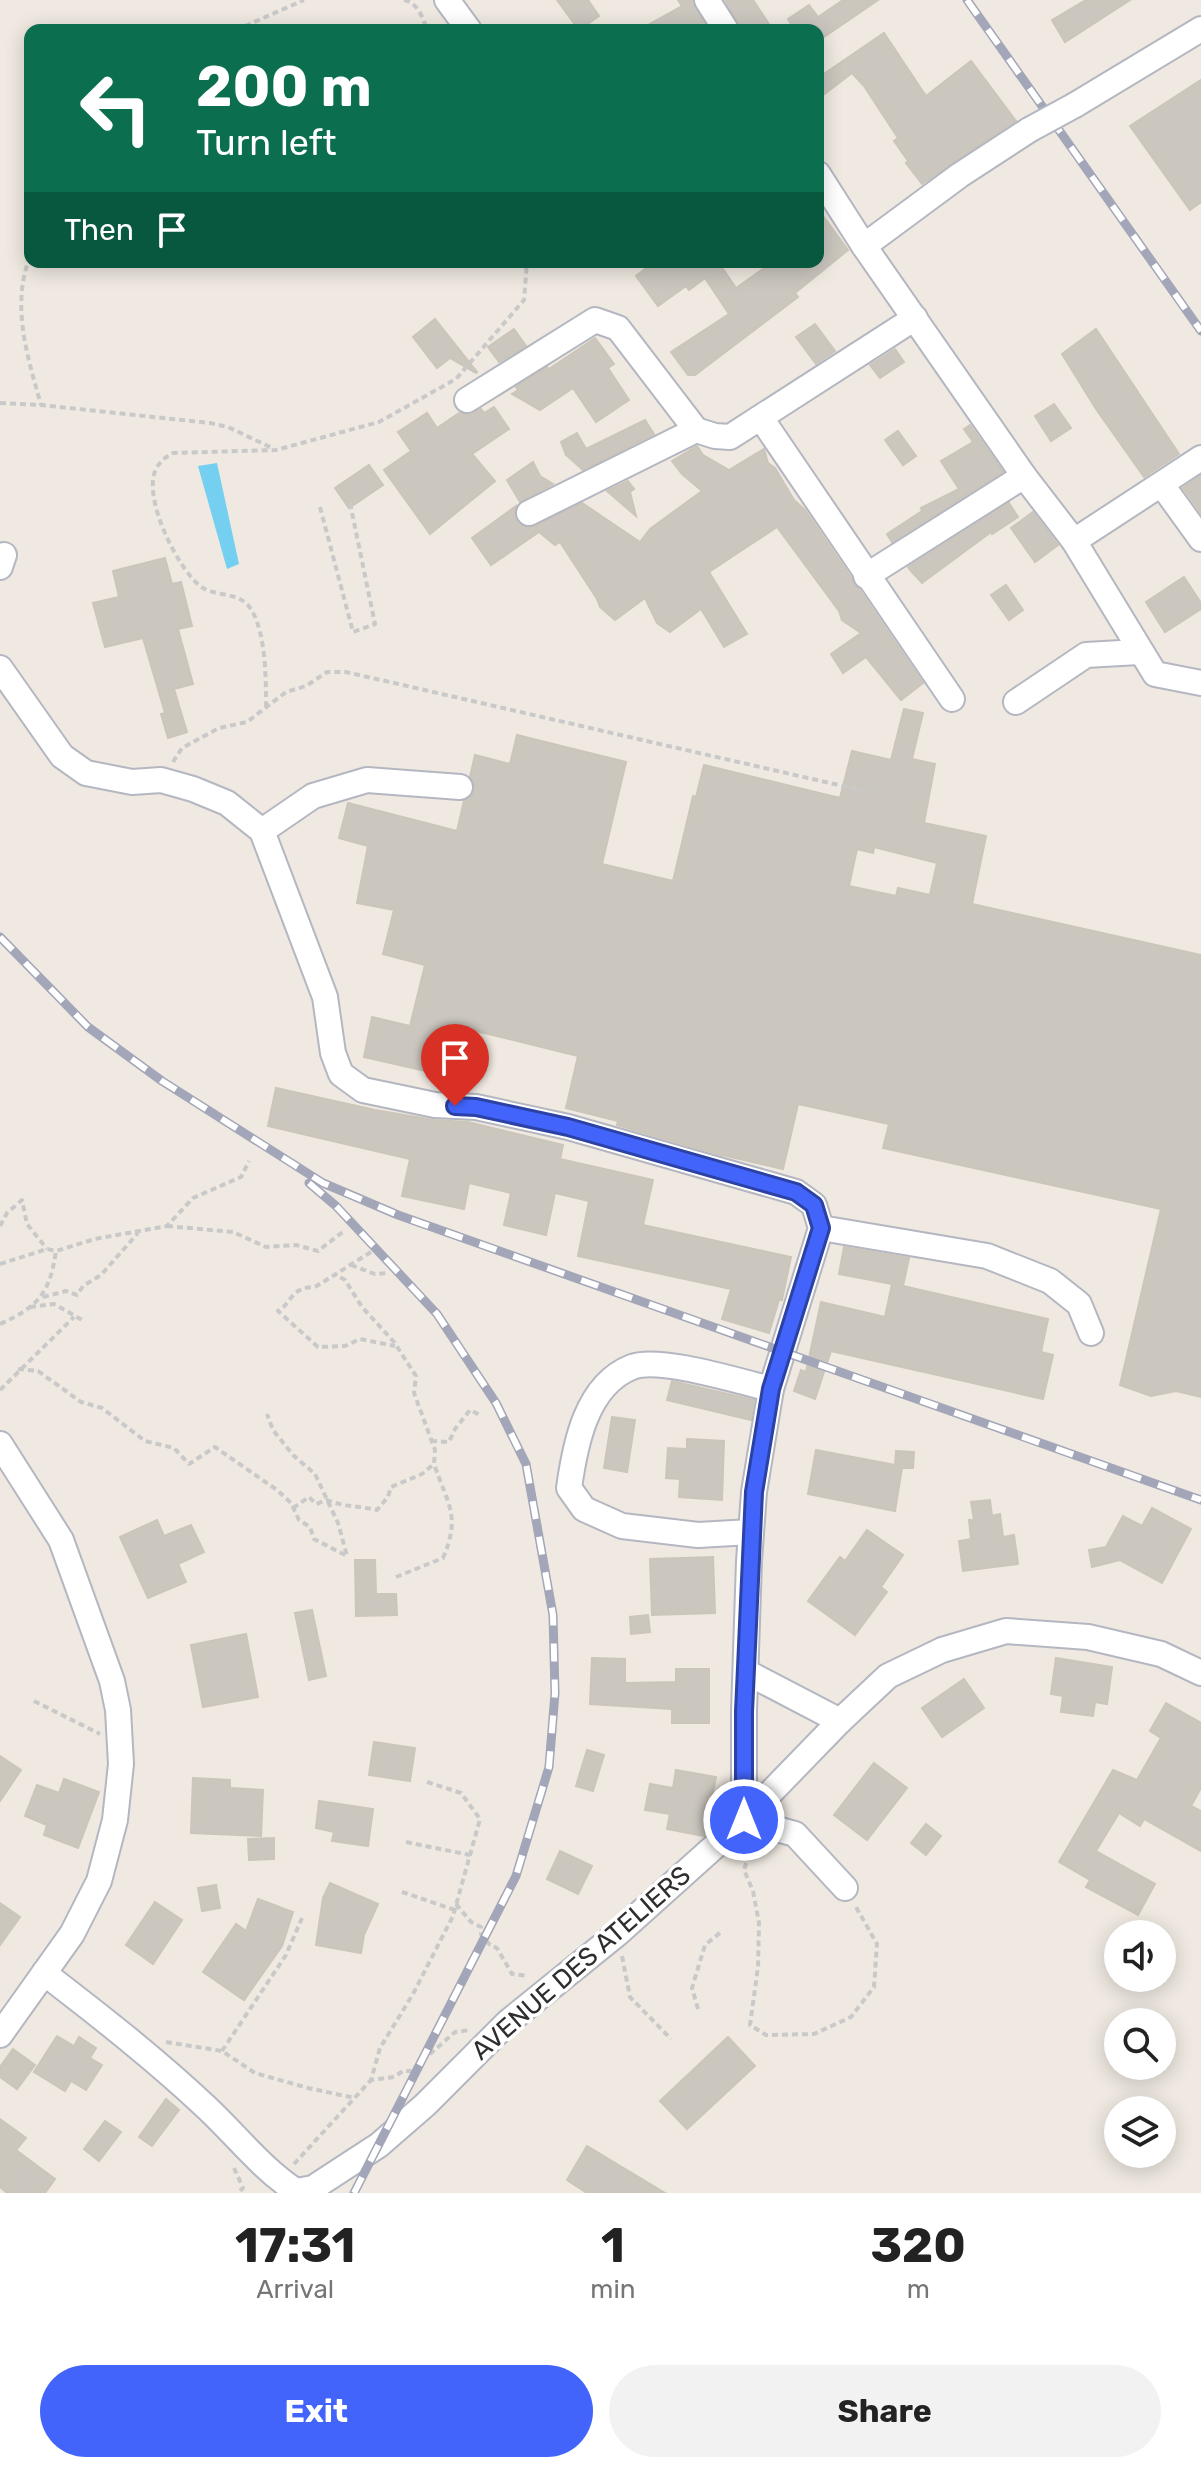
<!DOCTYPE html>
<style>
body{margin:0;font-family:Rubik,sans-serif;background:#f2f2f2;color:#222;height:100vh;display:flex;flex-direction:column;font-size:30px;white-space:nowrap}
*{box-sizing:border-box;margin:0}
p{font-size:26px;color:#767676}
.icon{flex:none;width:44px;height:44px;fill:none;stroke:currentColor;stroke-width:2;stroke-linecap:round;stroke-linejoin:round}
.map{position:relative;height:2193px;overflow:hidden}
.side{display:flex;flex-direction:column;background:#fff;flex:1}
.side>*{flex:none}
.top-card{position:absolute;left:24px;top:24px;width:800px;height:244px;border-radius:16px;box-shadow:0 4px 20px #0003;background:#0b6e4f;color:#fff;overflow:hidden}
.fabs{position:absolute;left:1104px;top:1920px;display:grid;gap:16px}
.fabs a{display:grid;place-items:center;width:72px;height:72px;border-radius:50%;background:#fff;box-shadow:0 4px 20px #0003;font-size:40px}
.pin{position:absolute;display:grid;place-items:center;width:68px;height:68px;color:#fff;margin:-82px -34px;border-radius:50% 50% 50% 0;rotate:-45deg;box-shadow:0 0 8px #0007}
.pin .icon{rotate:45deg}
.me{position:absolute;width:88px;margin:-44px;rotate:0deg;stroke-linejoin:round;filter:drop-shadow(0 0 6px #0008)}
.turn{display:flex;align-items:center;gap:28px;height:168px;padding:0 40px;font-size:36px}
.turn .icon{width:104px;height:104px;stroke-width:2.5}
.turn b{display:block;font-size:56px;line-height:68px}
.then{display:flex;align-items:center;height:76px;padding:0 40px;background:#0003;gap:16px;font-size:30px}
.eta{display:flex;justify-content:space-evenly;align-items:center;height:136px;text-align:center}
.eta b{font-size:48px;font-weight:700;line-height:56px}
.primary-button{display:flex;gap:16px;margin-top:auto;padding:16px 40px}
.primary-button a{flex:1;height:92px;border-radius:48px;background:#4264fb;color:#fff;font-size:32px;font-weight:700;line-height:92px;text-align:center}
.primary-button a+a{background:#f2f2f2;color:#222}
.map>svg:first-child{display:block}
.water{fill:#75cff0}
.building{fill:#cbc7bf;stroke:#cbc5ba;stroke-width:2;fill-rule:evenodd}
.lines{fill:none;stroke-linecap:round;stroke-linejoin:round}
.minor-casing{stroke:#b4b7c1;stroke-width:28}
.path{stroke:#c9c9c9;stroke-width:4;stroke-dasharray:6 4;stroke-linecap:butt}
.minor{stroke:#fff;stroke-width:24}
.rail-casing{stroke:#a3a6b8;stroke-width:9}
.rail{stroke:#fff;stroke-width:6;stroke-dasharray:18;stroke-linecap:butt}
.minor-bridge-casing{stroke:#b4b7c1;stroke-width:28;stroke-linecap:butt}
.minor-bridge{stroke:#fff;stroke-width:24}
.route-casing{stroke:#2b41a3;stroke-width:20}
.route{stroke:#4264fb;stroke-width:14}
.labels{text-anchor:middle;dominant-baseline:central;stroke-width:7;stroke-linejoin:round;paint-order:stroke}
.street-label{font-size:26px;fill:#2e2e2e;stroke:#fff}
</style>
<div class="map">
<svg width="1201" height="2193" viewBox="0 0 1201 2193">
<rect width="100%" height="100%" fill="#efe9e1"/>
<path class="water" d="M 217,463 L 239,564 L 227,569 L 198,466 Z"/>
<g class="building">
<path d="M 557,0 L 588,0 L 599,16 L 579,30 Z"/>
<path d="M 678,0 L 692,0 L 708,30 L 639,30 L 682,6 Z"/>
<path d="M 725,0 L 753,0 L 773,30 L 741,30 Z"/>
<path d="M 843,0 L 878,0 L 818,41 L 818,30 L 795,30 L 788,19 L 809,5 L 818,17 Z"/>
<path d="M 1086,0 L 1130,0 L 1065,42 L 1052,20 Z"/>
<path d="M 884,33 L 926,96 L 971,61 L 1016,121 L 922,184 L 906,163 L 908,161 L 894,141 L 898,138 L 864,86 L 852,73 L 818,99 L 818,78 Z"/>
<path d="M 1201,80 L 1201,202 L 1190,210 L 1130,126 Z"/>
<path d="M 818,209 L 848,250 L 795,293 L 798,297 L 695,375 L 688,375 L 671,352 L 729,314 L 705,278 L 689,290 L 686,286 L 658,306 L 636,276 L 654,262 L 725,262 L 721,266 L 736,288 L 773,262 L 818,262 Z"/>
<path d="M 435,319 L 477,372 L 476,373 L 450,358 L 437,368 L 413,337 Z"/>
<path d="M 815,324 L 835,351 L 816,364 L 796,337 Z"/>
<path d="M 514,329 L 526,346 L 499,362 L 488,347 Z"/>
<path d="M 1096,329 L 1179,454 L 1144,477 L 1096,409 L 1062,354 Z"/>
<path d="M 595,338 L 614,364 L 608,368 L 629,400 L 596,422 L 573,388 L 540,410 L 512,394 L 518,390 L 516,387 L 547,367 L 549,369 Z"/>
<path d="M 895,349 L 904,362 L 880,378 L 870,365 Z"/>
<path d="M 1054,404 L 1071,428 L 1051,441 L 1035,416 Z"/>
<path d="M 494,407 L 509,429 L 472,454 L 495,481 L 430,534 L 384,470 L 411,451 L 398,432 L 427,413 L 437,428 L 459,413 L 468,415 L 481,409 L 484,413 Z"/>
<path d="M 645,420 L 654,434 L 583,470 L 566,455 L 561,442 L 577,433 L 586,449 Z"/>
<path d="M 970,425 L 1003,472 L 892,542 L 887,534 L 922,511 L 921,508 L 959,489 L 941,461 L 973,442 L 964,429 Z"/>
<path d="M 898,431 L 916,456 L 903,465 L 885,440 Z"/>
<path d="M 697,446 L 703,455 L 729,470 L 764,449 L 768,463 L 775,468 L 794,500 L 805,510 L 923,683 L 901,700 L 866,657 L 843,673 L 831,654 L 861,633 L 842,620 L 839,611 L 777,527 L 709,572 L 747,634 L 724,647 L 701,609 L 670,632 L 657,623 L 645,598 L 615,620 L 600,607 L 597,599 L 560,542 L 555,545 L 539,532 L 491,565 L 472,538 L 516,506 L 516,520 L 529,528 L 582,503 L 640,542 L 650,529 L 702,491 L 682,474 L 672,461 Z"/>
<path d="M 533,462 L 540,476 L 553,484 L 520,502 L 507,480 Z"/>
<path d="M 369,465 L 383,485 L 349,508 L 335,488 Z"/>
<path d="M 1201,476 L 1201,513 L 1183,488 Z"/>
<path d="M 628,481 L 634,489 L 630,492 L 636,516 L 607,491 Z"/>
<path d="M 1009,503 L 1018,517 L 992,534 L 991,532 L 922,583 L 910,570 L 908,567 Z"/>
<path d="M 1033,512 L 1058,545 L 1035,562 L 1011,528 Z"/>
<path d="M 165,558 L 172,584 L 181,582 L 192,626 L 178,629 L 193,684 L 174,689 L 187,732 L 168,738 L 161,714 L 165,713 L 143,638 L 105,647 L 93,603 L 119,597 L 113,571 Z"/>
<path d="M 1184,577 L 1201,603 L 1201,609 L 1165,632 L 1146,602 Z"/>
<path d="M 1006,585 L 1023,610 L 1009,620 L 991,595 Z"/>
<path d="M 904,709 L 923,713 L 912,759 L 935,764 L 924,823 L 986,836 L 972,904 L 1201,955 L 1201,1397 L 1176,1391 L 1151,1396 L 1120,1385 L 1161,1209 L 883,1148 L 889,1124 L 798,1104 L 783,1169 L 718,1154 L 617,1125 L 618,1121 L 566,1108 L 578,1056 L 472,1030 L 461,1079 L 364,1057 L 372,1017 L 410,1026 L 425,965 L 383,954 L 394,910 L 357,903 L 368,846 L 339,838 L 348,803 L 457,831 L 464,801 L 472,796 L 475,789 L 470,777 L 475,755 L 510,764 L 517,735 L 626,762 L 602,864 L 673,881 L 693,796 L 696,797 L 704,765 L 840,798 L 852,751 L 891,760 ZM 874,847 L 937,863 L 930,895 L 898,888 L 896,896 L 849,886 L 857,849 L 873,853 Z"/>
<path d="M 276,1088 L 375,1110 L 434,1120 L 468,1122 L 563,1145 L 560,1159 L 653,1180 L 643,1225 L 791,1257 L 782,1300 L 779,1300 L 769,1333 L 722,1319 L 731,1289 L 578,1256 L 589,1201 L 555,1193 L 546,1235 L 504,1225 L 511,1193 L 469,1183 L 464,1209 L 402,1196 L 410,1159 L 268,1126 Z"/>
<path d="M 844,1247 L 909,1258 L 903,1286 L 1048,1319 L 1041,1352 L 1053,1355 L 1043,1399 L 831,1351 L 815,1399 L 794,1391 L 801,1370 L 806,1372 L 821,1302 L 885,1317 L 892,1284 L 839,1274 Z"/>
<path d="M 672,1381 L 754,1400 L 751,1420 L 667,1400 Z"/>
<path d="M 612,1417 L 635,1420 L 627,1472 L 604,1468 Z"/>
<path d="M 687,1439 L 724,1441 L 722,1500 L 679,1497 L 680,1479 L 666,1478 L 668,1448 L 687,1449 Z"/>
<path d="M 816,1450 L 895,1465 L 896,1451 L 914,1452 L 913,1468 L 902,1468 L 895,1511 L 808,1494 Z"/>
<path d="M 990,1500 L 992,1516 L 1000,1514 L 1003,1537 L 1014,1535 L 1018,1564 L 963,1571 L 959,1541 L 971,1539 L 969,1520 L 974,1520 L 971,1502 Z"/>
<path d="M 1152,1508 L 1191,1529 L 1162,1583 L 1120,1560 L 1092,1567 L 1089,1550 L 1106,1547 L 1123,1516 L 1142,1526 Z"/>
<path d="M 157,1520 L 164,1536 L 191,1525 L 204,1552 L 178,1564 L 186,1582 L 148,1598 L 120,1537 Z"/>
<path d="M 867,1530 L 903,1555 L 881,1587 L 887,1592 L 855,1635 L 808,1601 L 840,1557 L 845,1561 Z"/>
<path d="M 713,1557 L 715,1613 L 652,1615 L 650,1559 Z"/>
<path d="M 355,1560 L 375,1560 L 376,1594 L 396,1594 L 397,1615 L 356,1616 Z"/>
<path d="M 312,1610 L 326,1676 L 309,1680 L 295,1613 Z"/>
<path d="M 648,1615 L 650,1632 L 631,1634 L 630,1617 Z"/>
<path d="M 246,1634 L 258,1697 L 203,1707 L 191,1645 Z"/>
<path d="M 592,1658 L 625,1659 L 625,1683 L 676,1682 L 676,1669 L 709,1669 L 709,1723 L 672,1723 L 672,1709 L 590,1704 Z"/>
<path d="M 1056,1658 L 1112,1667 L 1107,1704 L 1095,1702 L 1093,1716 L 1061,1712 L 1063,1696 L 1051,1694 Z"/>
<path d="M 964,1679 L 984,1708 L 942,1737 L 922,1708 Z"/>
<path d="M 1166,1703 L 1201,1723 L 1201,1788 L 1191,1806 L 1201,1811 L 1201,1851 L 1144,1819 L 1140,1826 L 1119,1813 L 1096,1851 L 1155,1884 L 1138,1915 L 1086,1887 L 1090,1880 L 1059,1862 L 1113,1770 L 1137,1780 L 1161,1738 L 1150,1731 Z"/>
<path d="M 374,1742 L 415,1748 L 410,1781 L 369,1775 Z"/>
<path d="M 587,1750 L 604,1755 L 593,1791 L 576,1786 Z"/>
<path d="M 0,1756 L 21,1770 L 0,1801 Z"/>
<path d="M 874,1763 L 907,1788 L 867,1840 L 834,1815 Z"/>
<path d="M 676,1770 L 716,1777 L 704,1836 L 667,1829 L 670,1814 L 645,1810 L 650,1784 L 673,1788 Z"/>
<path d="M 193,1778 L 230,1780 L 230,1788 L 263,1790 L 261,1836 L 191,1833 Z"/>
<path d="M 64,1779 L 99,1792 L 78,1848 L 44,1835 L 47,1825 L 25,1816 L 37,1785 L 59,1793 Z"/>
<path d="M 319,1801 L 373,1809 L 368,1846 L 332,1841 L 334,1832 L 316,1828 Z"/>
<path d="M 926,1824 L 941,1836 L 926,1855 L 911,1843 Z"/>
<path d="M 274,1838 L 274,1859 L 249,1860 L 248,1839 Z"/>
<path d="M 560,1851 L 592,1866 L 578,1894 L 547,1879 Z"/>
<path d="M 330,1883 L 378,1904 L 364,1935 L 361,1953 L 316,1945 L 323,1898 Z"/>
<path d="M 216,1885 L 220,1908 L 202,1911 L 198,1888 Z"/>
<path d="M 258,1899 L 293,1912 L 282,1946 L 244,2000 L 203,1972 L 236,1924 L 246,1931 Z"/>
<path d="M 155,1902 L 182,1920 L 153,1964 L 126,1945 Z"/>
<path d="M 0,1903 L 20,1917 L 0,1945 Z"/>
<path d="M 57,2036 L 74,2046 L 79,2037 L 96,2048 L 90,2058 L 102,2065 L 86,2090 L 71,2081 L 65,2091 L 34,2072 Z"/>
<path d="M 728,2037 L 755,2066 L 687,2129 L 660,2101 Z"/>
<path d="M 13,2049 L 35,2065 L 17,2089 L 0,2077 L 0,2067 Z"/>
<path d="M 166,2099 L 179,2110 L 152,2146 L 139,2137 Z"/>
<path d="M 0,2119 L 26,2138 L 16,2150 L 55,2179 L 45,2193 L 7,2193 L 0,2187 Z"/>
<path d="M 105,2121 L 121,2132 L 99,2161 L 84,2149 Z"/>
<path d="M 587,2146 L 665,2193 L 587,2193 L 567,2180 Z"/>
</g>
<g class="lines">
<defs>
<g id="minor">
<path d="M 447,0 L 469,30"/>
<path d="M 707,0 L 726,30"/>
<path d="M 1075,105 L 1201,29"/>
<path d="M 818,174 L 864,246 L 1024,476 L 1074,541 L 1155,674 L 1201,683"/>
<path d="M 864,246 L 960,175 L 1029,130"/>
<path d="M 467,400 L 595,320 L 618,328 L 696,430 L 715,436 L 730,437 L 915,318"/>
<path d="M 761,418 L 952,699"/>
<path d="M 1162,485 L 1201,539"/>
<path d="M 529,513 L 696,430"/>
<path d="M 1074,541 L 1201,458"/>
<path d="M 0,567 L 4,555"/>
<path d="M 866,576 L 1024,476"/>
<path d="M 0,668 L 62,756 L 86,773 L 132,782 L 161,780 L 193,789 L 227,803 L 262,831 L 325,997 L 333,1053 L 341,1074 L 363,1090 L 435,1105 L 476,1107 L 568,1127 L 796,1192 L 814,1205 L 821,1228 L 771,1389 L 754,1492 L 749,1561 L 744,1712 L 744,1820 L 795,1834 L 845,1888"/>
<path d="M 1016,702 L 1086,655 L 1139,652"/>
<path d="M 262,831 L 313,796 L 367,780 L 460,787"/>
<path d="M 821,1228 L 987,1256 L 1050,1281 L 1079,1304 L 1091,1333"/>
<path d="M 0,1444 L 61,1540 L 112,1681 L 118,1710 L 121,1764 L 115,1820 L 99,1881 L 72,1934 L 0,2035"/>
<path d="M 751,1532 L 698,1535 L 622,1526 L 584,1509 L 569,1488 C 575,1445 586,1385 632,1367 C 659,1356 741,1382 771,1389"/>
<path d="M 746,1672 L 840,1721"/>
<path d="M 44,1973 C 100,2016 155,2059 206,2107 C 236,2135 262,2169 296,2191 L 313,2188 L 379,2145 L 425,2105 L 508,2022 L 617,1934 L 744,1820 L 840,1721 L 888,1676 L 942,1650 L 1006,1631 L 1088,1637 L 1161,1654 L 1201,1673"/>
</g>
</defs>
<use href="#minor" class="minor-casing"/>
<g class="path">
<path d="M 404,0 C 418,3 423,18 427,30"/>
<path d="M 236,30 L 304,0"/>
<path d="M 30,256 C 11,306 27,355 41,405"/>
<path d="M 0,403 L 41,405 L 210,423 L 228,427 L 274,449"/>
<path d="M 320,507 L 353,632 L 375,624 L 350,503"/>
<path d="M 266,707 C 266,680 266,635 252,611 C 240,589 215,599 199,585 C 177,567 142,497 156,469 C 160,461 166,457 173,453 L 276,450 L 379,422 L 456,379 L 524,300 L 527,262"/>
<path d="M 173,762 L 182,748 L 219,728 L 247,722 L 286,692 L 306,686 L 327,672 L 346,672 L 869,792"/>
<path d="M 0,1226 L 7,1213 L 22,1200 L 27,1224 L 47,1249"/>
<path d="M 167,1226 L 233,1232 L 266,1247 L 296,1245 L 318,1251 L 344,1231"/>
<path d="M 371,1252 L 315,1287 C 290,1287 293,1302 278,1311 L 318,1347 L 345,1346 L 360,1339 L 395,1346"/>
<path d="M 0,1264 L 47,1249 L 56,1251 L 95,1239 L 167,1226 L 193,1198 L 241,1177 L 249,1161"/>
<path d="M 351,1265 L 375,1274 L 388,1273"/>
<path d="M 43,1297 L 66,1291 L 77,1295 L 83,1286 L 101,1275 L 138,1233"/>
<path d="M 30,1307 L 54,1304 L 84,1321"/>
<path d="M 0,1324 C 39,1307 50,1292 56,1251"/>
<path d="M 18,1369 L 38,1371 L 81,1402 L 102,1408 L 145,1441 L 174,1448 L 189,1464 L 215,1447 L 277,1490 L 291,1503 L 299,1520 L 310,1527 L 314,1539 L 347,1556 L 338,1523 L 315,1474 L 293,1455 L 273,1430 L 267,1414"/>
<path d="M 0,1390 L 74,1317"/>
<path d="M 431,1441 L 449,1442 L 455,1429 L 470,1410 L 480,1415"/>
<path d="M 293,1508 L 309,1497 L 316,1504 L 327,1500 C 344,1507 359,1506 377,1510 L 388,1497 L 391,1487 L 422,1474 L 434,1464 L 435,1450 L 414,1393 L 416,1376 L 394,1342 L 362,1307 L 345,1280 L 336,1275"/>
<path d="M 396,1577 L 443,1558 C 461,1516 448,1505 434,1464"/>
<path d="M 34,1701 L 100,1734"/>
<path d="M 427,1782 L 461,1793 L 480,1819 L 453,1916 L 413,1994 L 380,2048 L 371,2080 L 394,2077 L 403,2071 L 411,2071 L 455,2032 L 470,2030"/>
<path d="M 406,1842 L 470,1855"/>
<path d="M 752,1844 L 744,1870 L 753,1891 L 759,1923 L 758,1967 L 750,2025 L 766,2035 L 814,2034 L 851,2017 L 874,1987 L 877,1944 L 856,1907"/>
<path d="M 402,1892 L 455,1910"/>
<path d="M 456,1904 L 471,1922 L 481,1927 L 481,1934 L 490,1945 L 497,1948 L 512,1974 L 528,1976"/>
<path d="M 622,1956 L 630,1997 L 671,2039"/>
<path d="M 698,2009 L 692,1988 L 705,1945 L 721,1932"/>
<path d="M 166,2042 L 222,2051 L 255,2073 L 308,2088 L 355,2098"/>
<path d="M 222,2051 L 286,1955 L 302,1918"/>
<path d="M 294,2164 L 371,2080"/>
<path d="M 234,2168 L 243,2188 L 238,2193"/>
</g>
<use href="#minor" class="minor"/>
<defs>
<g id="rail">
<path d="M 967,0 L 1201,331"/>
<path d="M 0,937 L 88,1027 L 162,1081 L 323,1183 L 398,1215 L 1201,1500"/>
<path d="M 309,1183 L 336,1206 L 437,1314 L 496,1403 L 526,1464 L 553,1615 L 555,1693 L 549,1767 L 516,1876 L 354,2193"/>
</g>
</defs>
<use href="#rail" class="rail-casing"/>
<use href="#rail" class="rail"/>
<defs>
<path id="minor-bridge" d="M 1029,130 L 1075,105"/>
</defs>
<use href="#minor-bridge" class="minor-bridge-casing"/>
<use href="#minor-bridge" class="minor-bridge"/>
</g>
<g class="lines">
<defs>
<path id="route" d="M 455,1106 L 476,1107 L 568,1127 L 796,1192 L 814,1205 L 821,1228 L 771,1389 L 754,1492 L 744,1712 L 744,1820"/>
</defs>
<use href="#route" class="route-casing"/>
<use href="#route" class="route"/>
</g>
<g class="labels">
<g class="street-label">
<text transform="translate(581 1963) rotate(-41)">AVENUE DES ATELIERS</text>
</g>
</g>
</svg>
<div class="fabs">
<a><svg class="icon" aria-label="sound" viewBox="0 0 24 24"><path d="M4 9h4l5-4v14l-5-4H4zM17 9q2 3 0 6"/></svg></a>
<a><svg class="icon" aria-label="search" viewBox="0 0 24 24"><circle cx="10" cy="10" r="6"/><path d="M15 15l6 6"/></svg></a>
<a><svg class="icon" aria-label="layers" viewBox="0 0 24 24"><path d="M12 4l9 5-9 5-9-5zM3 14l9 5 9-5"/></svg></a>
</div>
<div class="pin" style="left:455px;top:1106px;background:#d93025"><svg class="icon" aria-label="arrive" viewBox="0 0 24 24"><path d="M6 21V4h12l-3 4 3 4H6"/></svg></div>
<svg class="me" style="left:744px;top:1820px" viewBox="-20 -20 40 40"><circle r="17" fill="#4264fb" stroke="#fff" stroke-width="3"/><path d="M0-11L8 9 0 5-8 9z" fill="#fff"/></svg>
<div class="top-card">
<div class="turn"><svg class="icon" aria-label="left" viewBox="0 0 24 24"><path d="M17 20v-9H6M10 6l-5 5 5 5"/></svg><div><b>200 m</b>Turn left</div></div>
<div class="then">Then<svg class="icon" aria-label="arrive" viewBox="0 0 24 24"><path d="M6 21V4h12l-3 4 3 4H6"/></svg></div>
</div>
</div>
<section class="side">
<div class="eta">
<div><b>17:31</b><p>Arrival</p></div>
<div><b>1</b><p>min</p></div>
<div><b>320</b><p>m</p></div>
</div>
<div class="primary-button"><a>Exit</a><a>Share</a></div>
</section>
